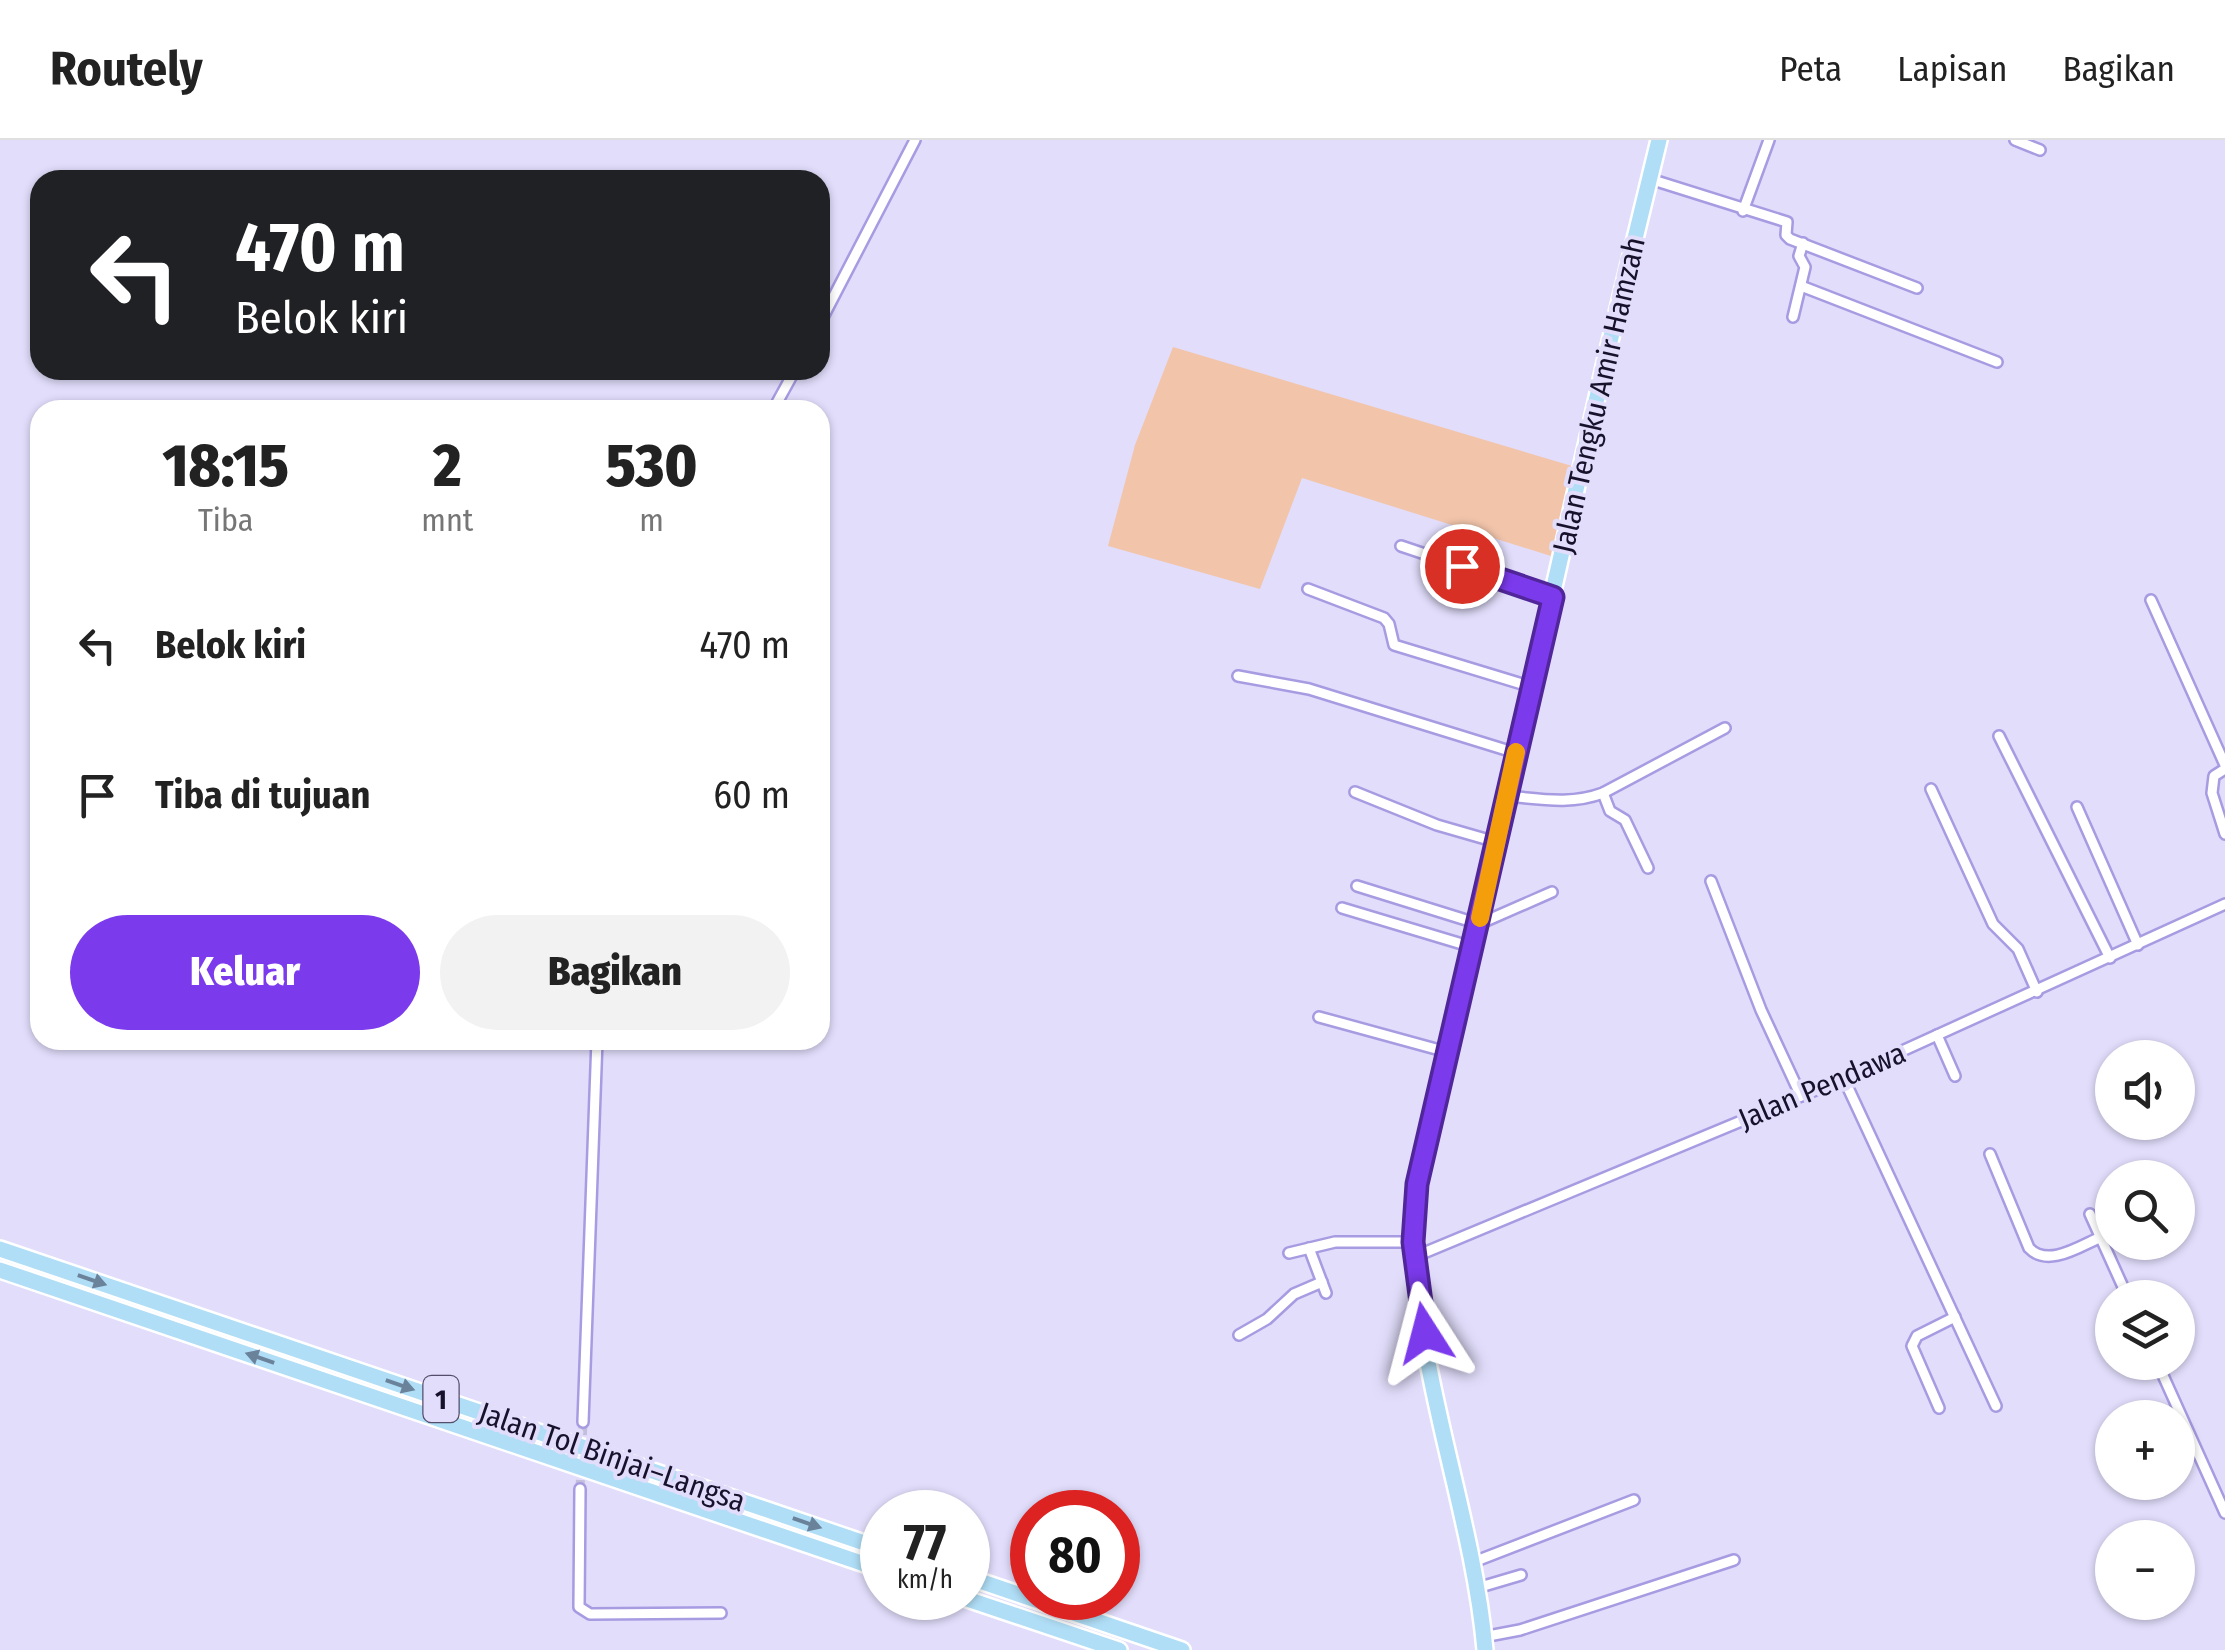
<!DOCTYPE html>
<html lang="id">
<meta charset="utf-8">
<style>
body{margin:0;font-family:"Fira Sans Condensed",sans-serif;background:#f2f2f2;color:#222;height:100vh;display:flex;flex-direction:column;font-size:38px;white-space:nowrap}
*{box-sizing:border-box;margin:0}
p{font-size:32px;color:#767676}
.icon{flex:none;width:55px;height:55px;fill:none;stroke:currentColor;stroke-width:2;stroke-linecap:round;stroke-linejoin:round}
.map{position:relative;flex:1;overflow:hidden}
.panel{position:absolute;left:30px;top:260px;width:800px;height:650px;display:flex;flex-direction:column;background:#fff;border-radius:30px;box-shadow:0 2px 8px #0004}
.panel>*{flex:none}
.banner{position:absolute;left:30px;top:30px;width:800px;height:210px;border-radius:30px;box-shadow:0 2px 8px #0004;background:#202124;color:#fff;overflow:hidden}
.buttons{position:absolute;left:2095px;top:900px;display:grid;gap:20px}
.buttons a{display:grid;place-items:center;width:100px;height:100px;border-radius:50%;background:#fff;box-shadow:0 2px 8px #0004;font-size:50px}
.speed{position:absolute;left:860px;top:1350px;display:flex;gap:20px;font-size:50px;font-weight:700;text-align:center}
.speed>*{display:grid;place-content:center;width:130px;height:130px;border-radius:50%;background:#fff;box-shadow:0 2px 8px #0004;line-height:1}
.speed small{font-size:25px;font-weight:400}
.speed .limit{border:15px solid #d22;background:#fff;color:#111}
.pin{position:absolute;display:grid;place-items:center;width:85px;height:85px;color:#fff;margin:-42px;border:5px solid #fff;border-radius:50%;box-shadow:0 2px 10px #0007}
.me{position:absolute;width:110px;margin:-55px;rotate:351deg;stroke-linejoin:round;filter:drop-shadow(0 0 8px #0008)}
.turn{display:flex;align-items:center;gap:35px;height:210px;padding:0 40px;font-size:45px}
.turn .icon{width:130px;height:130px;stroke-width:2.5}
.turn b{display:block;font-size:70px;line-height:85px}
.eta{display:flex;justify-content:space-evenly;align-items:center;height:170px;text-align:center}
.eta b{font-size:60px;font-weight:800;line-height:70px}
.action{display:flex;gap:20px;margin-top:auto;padding:20px 40px}
.action a{flex:1;height:115px;border-radius:60px;background:#7c3aed;color:#fff;font-size:40px;font-weight:800;line-height:115px;text-align:center}
.action a+a{background:#f2f2f2;color:#222}
ul{padding:0;list-style:none}
li{display:flex;align-items:center;gap:30px;height:150px;padding:0 40px}
li div{flex:1}
li b{display:block;font-size:38px}
li em{font-style:normal}
header{display:flex;align-items:center;gap:60px;box-sizing:border-box;height:140px;padding:0 50px;background:#fff;border-bottom:2px solid #e0e0e0}
header strong{font-size:48px}
nav{display:flex;gap:55px;margin-inline-start:auto;font-size:35px}
.map>svg:first-child{display:block}
.green{fill:#f2c5ab}
.lines{fill:none;stroke-linecap:round;stroke-linejoin:round}
.street-tunnel{stroke:#c3bedc;stroke-width:9;stroke-dasharray:9 4.5;stroke-linecap:butt}
.street-casing{stroke:#a79be2;stroke-width:14}
.highway-casing{stroke:#fff;stroke-width:20}
.street{stroke:#fff;stroke-width:9}
.highway{stroke:#b0def6;stroke-width:15}
.oneway{fill:#6b829b}
.route-casing{stroke:#51269a;stroke-width:25}
.route{stroke:#7c3aed;stroke-width:18}
.slow{stroke:#f59e0b;stroke-width:18}
.labels{text-anchor:middle;dominant-baseline:central;stroke-width:8;stroke-linejoin:round;paint-order:stroke}
.shield{fill:#e1ddfb;stroke:#544e6a;stroke-width:2.5}
.shield-label{font-size:28px;font-weight:bold;fill:#17112c}
.street-label{font-size:30px;fill:#17112c;stroke:#e1ddfb}
</style>
<header>
<strong>Routely</strong>
<nav><a>Peta</a><a>Lapisan</a><a>Bagikan</a></nav>
</header>
<div class="map">
<svg width="2225" height="1510" viewBox="0 0 2225 1510">
<rect width="100%" height="100%" fill="#e1ddfb"/>
<path class="green" d="M 1173,207 L 1572,326 L 1554,417 L 1302,338 L 1260,449 L 1108,406 L 1135,305 Z"/>
<g class="lines">
<path class="street-tunnel" d="M 580,1349 L 583,1282"/>
<defs>
<g id="street">
<path d="M 2015,0 L 2040,10"/>
<path d="M 1650,39 L 1787,82 L 1786,95 L 1790,99 L 1917,148"/>
<path d="M 1743,71 L 1769,0"/>
<path d="M 1801,146 L 1997,222"/>
<path d="M 1793,177 L 1805,127 L 1799,116 L 1803,103"/>
<path d="M 820,183 L 915,0"/>
<path d="M 773,270 L 795,230"/>
<path d="M 1401,406 L 1553,457"/>
<path d="M 1308,449 L 1384,478 L 1389,484 L 1394,505 L 1532,547"/>
<path d="M 2151,460 L 2225,625"/>
<path d="M 1238,536 L 1309,549 L 1516,613"/>
<path d="M 1999,596 L 2110,818"/>
<path d="M 2225,629 L 2214,636 L 2212,653 L 2225,694"/>
<path d="M 1931,649 L 1993,784 L 2018,809 L 2037,852"/>
<path d="M 1355,652 L 1437,685 L 1496,702"/>
<path d="M 1603,653 L 1610,671 L 1625,680 L 1648,728"/>
<path d="M 1507,656 C 1541,659 1571,665 1603,653 L 1725,588"/>
<path d="M 2077,667 L 2138,805"/>
<path d="M 1711,741 L 1761,870 L 1801,956"/>
<path d="M 1357,746 L 1479,784 L 1552,752"/>
<path d="M 1342,768 L 1472,807"/>
<path d="M 1319,877 L 1447,912"/>
<path d="M 1937,895 L 1955,936"/>
<path d="M 1843,937 L 1996,1266"/>
<path d="M 1990,1014 L 2029,1108 C 2048,1128 2080,1106 2101,1097"/>
<path d="M 2090,1074 L 2128,1158"/>
<path d="M 1309,1108 L 1326,1153"/>
<path d="M 1289,1113 L 1335,1102 L 1413,1102"/>
<path d="M 1414,1117 L 1823,947 L 2225,764"/>
<path d="M 1239,1195 L 1267,1179 L 1294,1154 L 1322,1142"/>
<path d="M 2157,1222 L 2225,1373"/>
<path d="M 1939,1268 L 1912,1206 L 1917,1196 L 1955,1177"/>
<path d="M 583,1282 L 597,900"/>
<path d="M 580,1349 L 579,1467 L 590,1474 L 721,1473"/>
<path d="M 1471,1423 L 1634,1360"/>
<path d="M 1477,1448 L 1521,1435"/>
<path d="M 1483,1497 L 1520,1490 L 1734,1420"/>
</g>
<g id="highway">
<path d="M 0,1109 L 882,1409"/>
<path d="M 0,1130 L 882,1430"/>
<path d="M 968,1437 L 1182,1510"/>
<path d="M 964,1458 L 1119,1510"/>
<path d="M 1485,1510 C 1472,1361 1404,1208 1415,1059 L 1605,222 L 1659,0"/>
</g>
</defs>
<use href="#street" class="street-casing"/>
<use href="#highway" class="highway-casing"/>
<use href="#street" class="street"/>
<use href="#highway" class="highway"/>
</g>
<defs><path id="oneway-solid" d="M-6-.8H1V-3.2L6.5 0L1 3.2V.8H-6Z" transform="scale(2.5)"/></defs>
<g class="oneway">
<use href="#oneway-solid" transform="translate(92 1140) rotate(19)"/>
<use href="#oneway-solid" transform="translate(260 1218) rotate(-161)"/>
<use href="#oneway-solid" transform="translate(400 1245) rotate(19)"/>
<use href="#oneway-solid" transform="translate(807 1383) rotate(19)"/>
</g>
<g class="lines">
<defs>
<path id="route" d="M 1425,1193 L 1413,1102 L 1417,1044 L 1553,457 L 1462,426"/>
</defs>
<use href="#route" class="route-casing"/>
<use href="#route" class="route"/>
<path class="slow" d="M 1480,778 L 1516,612"/>
</g>
<g class="labels">
<rect class="shield" x="423.5" y="1236" width="35" height="46" rx="8"/>
<g class="shield-label">
<text x="441" y="1259">1</text>
</g>
<g class="street-label">
<text transform="translate(1599 255) rotate(-77)">Jalan Tengku Amir Hamzah</text>
<text transform="translate(1822 946) rotate(-23)">Jalan Pendawa</text>
<text transform="translate(612 1317) rotate(19)">Jalan Tol Binjai–Langsa</text>
</g>
</g>
</svg>
<div class="buttons">
<a><svg class="icon" aria-label="sound" viewBox="0 0 24 24"><path d="M4 9h4l5-4v14l-5-4H4zM17 9q2 3 0 6"/></svg></a>
<a><svg class="icon" aria-label="search" viewBox="0 0 24 24"><circle cx="10" cy="10" r="6"/><path d="M15 15l6 6"/></svg></a>
<a><svg class="icon" aria-label="layers" viewBox="0 0 24 24"><path d="M12 4l9 5-9 5-9-5zM3 14l9 5 9-5"/></svg></a>
<a>+</a>
<a>−</a>
</div>
<div class="speed"><div>77<small>km/h</small></div><div class="limit">80</div></div>
<div class="pin" style="left:1462px;top:426px;background:#d93025"><svg class="icon" aria-label="arrive" viewBox="0 0 24 24"><path d="M6 21V4h12l-3 4 3 4H6"/></svg></div>
<svg class="me" style="left:1425px;top:1193px" viewBox="-20 -20 40 40"><path d="M0-17L14 15 0 8-14 15z" fill="#7c3aed" stroke="#fff" stroke-width="4"/></svg>
<div class="banner">
<div class="turn"><svg class="icon" aria-label="left" viewBox="0 0 24 24"><path d="M17 20v-9H6M10 6l-5 5 5 5"/></svg><div><b>470 m</b>Belok kiri</div></div>
</div>
<section class="panel">
<div class="eta">
<div><b>18:15</b><p>Tiba</p></div>
<div><b>2</b><p>mnt</p></div>
<div><b>530</b><p>m</p></div>
</div>
<ul>
<li><svg class="icon" aria-label="left" viewBox="0 0 24 24"><path d="M17 20v-9H6M10 6l-5 5 5 5"/></svg><div><b>Belok kiri</b></div><em>470 m</em></li>
<li><svg class="icon" aria-label="arrive" viewBox="0 0 24 24"><path d="M6 21V4h12l-3 4 3 4H6"/></svg><div><b>Tiba di tujuan</b></div><em>60 m</em></li>
</ul>
<div class="action"><a>Keluar</a><a>Bagikan</a></div>
</section>
</div>
